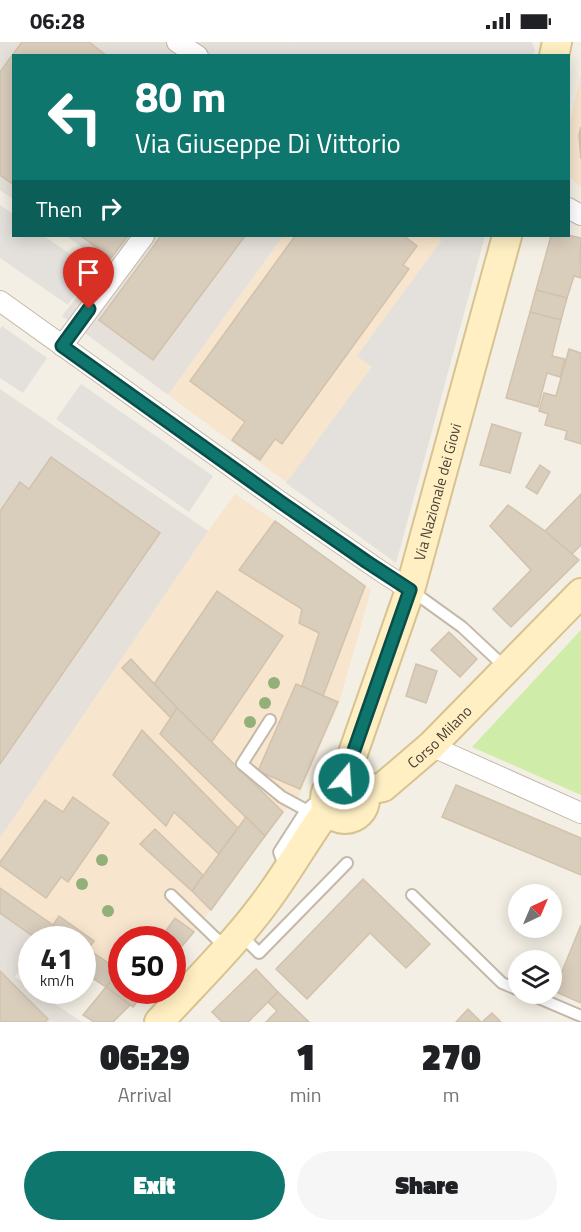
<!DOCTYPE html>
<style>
body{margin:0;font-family:"Titillium Web",sans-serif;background:#f6f6f6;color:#202124;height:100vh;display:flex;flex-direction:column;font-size:22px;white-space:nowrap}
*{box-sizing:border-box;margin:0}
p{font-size:20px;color:#757577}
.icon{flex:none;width:33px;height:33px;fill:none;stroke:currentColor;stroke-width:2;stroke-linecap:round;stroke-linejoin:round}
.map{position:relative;height:980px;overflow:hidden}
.details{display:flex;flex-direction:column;background:#fff;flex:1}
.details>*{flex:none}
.top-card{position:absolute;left:12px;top:12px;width:558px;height:183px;border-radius:0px;box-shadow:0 3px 15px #0003;background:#0f766e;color:#fff;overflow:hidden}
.needle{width:39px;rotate:44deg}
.controls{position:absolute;left:508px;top:842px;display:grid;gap:12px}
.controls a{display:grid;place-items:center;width:54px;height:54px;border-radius:50%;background:#fff;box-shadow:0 3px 15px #0003;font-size:30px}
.speed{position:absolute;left:18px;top:884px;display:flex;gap:12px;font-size:30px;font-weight:700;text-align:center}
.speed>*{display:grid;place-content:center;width:78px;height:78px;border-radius:50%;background:#fff;box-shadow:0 3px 15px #0003;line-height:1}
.speed small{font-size:15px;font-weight:400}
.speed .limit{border:9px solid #d22;background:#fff;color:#111}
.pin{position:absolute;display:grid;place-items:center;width:51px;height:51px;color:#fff;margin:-62px -26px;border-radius:50% 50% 50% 0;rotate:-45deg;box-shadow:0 0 6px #0007}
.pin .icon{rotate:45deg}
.me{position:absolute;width:66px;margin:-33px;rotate:18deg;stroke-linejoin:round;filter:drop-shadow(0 0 4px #0008)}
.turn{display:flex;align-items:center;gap:21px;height:126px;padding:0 24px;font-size:27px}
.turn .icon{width:78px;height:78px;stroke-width:2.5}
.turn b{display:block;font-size:42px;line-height:51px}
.then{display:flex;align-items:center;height:57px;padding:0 24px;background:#0003;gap:12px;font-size:22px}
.eta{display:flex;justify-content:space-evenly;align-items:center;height:102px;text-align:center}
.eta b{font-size:36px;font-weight:800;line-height:42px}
.button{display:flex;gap:12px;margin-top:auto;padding:12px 24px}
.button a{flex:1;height:69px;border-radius:36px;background:#0f766e;color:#fff;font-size:24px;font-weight:800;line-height:69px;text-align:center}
.button a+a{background:#f6f6f6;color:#202124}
.status{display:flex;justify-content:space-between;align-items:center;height:42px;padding:0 30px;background:#fff;direction:ltr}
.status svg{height:16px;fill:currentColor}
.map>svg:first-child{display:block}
.commercial{fill:#f8e5cd}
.industrial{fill:#e6e0da}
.green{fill:#cfeca9}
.parking{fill:#e4e1dd}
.building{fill:#d9cdbc;stroke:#d2c2ac;stroke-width:1.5}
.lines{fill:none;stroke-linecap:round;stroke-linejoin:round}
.lane-casing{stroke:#c3b9a9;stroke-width:14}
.street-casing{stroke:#c3b9a9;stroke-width:22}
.secondary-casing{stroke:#d7c390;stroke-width:32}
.lane{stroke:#fff;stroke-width:10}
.street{stroke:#fff;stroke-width:20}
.secondary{stroke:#ffefc3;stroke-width:28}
.tree{fill:#94b079}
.route-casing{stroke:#0a4d48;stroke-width:15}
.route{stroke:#0f766e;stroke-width:10}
.labels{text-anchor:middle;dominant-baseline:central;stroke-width:4.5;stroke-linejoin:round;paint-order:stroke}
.street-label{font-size:15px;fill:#473f34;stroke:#fff}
</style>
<div class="status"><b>06:28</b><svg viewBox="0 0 49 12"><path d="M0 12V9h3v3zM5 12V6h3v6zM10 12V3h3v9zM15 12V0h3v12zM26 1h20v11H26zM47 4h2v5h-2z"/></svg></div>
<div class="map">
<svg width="581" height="980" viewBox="0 0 581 980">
<rect width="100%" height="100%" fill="#f4efe4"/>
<g class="commercial">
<path d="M 581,32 L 581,146 L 569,134 L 569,84 Z"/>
<path d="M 283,194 L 485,194 L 396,521 L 168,353 Z"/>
<path d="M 235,452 L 275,479 L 371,548 L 339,661 L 298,756 L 283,770 L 194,890 L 173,916 L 172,897 L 122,897 L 122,948 L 133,965 L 83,929 L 82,897 L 37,897 L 0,871 L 0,796 L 208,489 Z"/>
</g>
<g class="industrial">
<path d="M 0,0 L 296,0 L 286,14 L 14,14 L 13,157 L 0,148 Z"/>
<path d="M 66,194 L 283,194 L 168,353 L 62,274 L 103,220 Z"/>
<path d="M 0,347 L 208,489 L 0,796 Z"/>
<path d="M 0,871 L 37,897 L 32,897 L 31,910 L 15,935 L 31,946 L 32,948 L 34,948 L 82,980 L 0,980 Z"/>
</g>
<path class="green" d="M 581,588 L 581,753 L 472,705 Z"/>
<g class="parking">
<path d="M 296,0 L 532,0 L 535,9 L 533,14 L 286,13 Z"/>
<path d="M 0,163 L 13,172 L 14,194 L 44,194 L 93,228 L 68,263 L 0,216 Z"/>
<path d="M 437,194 L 485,194 L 396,521 L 286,441 L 372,325 L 357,314 L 442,198 Z"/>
<path d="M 2,284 L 47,316 L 23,351 L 0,336 L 0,287 Z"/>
<path d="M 81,342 L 213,434 L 189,470 L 56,377 Z"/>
</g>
<g class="building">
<path d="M 22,0 L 89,0 L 107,14 L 14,14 L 14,143 L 0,133 L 0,30 Z"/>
<path d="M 581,85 L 581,117 L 579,93 Z"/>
<path d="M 568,193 L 581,196 L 580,219 L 581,219 L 581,236 L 574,234 L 567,256 L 536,248 L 551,194 Z"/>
<path d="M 81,194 L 128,194 L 111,216 Z"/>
<path d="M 161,194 L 245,194 L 153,318 L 99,278 Z"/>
<path d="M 295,194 L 404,194 L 417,204 L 403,223 L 409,227 L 282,402 L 275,397 L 260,418 L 232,398 L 245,380 L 190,339 Z"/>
<path d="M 536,248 L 567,256 L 561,278 L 530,270 Z"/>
<path d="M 530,270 L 561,278 L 552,314 L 565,317 L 560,335 L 547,331 L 538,365 L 506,356 Z"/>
<path d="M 569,307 L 581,311 L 581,402 L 565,397 L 567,389 L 545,383 L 548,372 L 539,369 L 544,351 L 556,354 Z"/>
<path d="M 492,382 L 521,391 L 510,431 L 480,423 Z"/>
<path d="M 51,415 L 160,491 L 0,722 L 0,469 L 20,440 L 29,447 Z"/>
<path d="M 540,423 L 550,430 L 537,452 L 526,445 Z"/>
<path d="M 581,452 L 581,503 L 571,513 L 545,489 Z"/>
<path d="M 508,463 L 545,489 L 579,518 L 511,585 L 493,567 L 531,528 L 490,484 Z"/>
<path d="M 275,479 L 365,544 L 323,654 L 302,644 L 319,591 L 299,581 L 302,567 L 239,528 Z"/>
<path d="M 217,549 L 283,594 L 211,701 L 154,642 Z"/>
<path d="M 449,590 L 477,617 L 460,635 L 431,608 Z"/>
<path d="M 131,617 L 177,666 L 171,676 L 122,626 Z"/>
<path d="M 416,622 L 437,629 L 426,661 L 406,654 Z"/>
<path d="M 296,642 L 338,660 L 300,747 L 258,729 Z"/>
<path d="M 177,666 L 283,770 L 265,794 L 160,692 Z"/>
<path d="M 142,688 L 238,786 L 219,812 L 174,770 L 166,784 L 113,733 Z"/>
<path d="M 456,743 L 581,796 L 581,833 L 442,775 Z"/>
<path d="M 73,755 L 109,781 L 68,840 L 61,835 L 46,856 L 0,823 L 0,820 L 45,758 L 63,770 Z"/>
<path d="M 246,775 L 265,794 L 211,868 L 192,849 Z"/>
<path d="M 155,787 L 203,833 L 192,849 L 140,802 Z"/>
<path d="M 363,837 L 430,902 L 406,926 L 370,891 L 307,957 L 276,927 Z"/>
<path d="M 0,846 L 53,883 L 73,897 L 37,897 L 0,871 Z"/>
<path d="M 59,874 L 94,899 L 88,907 L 82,903 L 82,897 L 73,897 L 53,883 Z"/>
<path d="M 175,876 L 194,890 L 172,916 L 172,897 L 160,897 Z"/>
<path d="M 581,883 L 581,961 L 554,949 Z"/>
<path d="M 82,903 L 120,929 L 106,945 L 82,929 Z"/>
<path d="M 116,910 L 122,914 L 122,948 L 147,948 L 133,965 L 106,945 L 120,929 L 108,921 Z"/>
<path d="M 256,927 L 278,950 L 248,980 L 222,980 L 212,970 Z"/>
<path d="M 0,929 L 48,977 L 45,980 L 0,980 Z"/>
<path d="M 106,945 L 130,963 L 113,980 L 94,980 L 83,973 Z"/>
<path d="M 278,950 L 309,980 L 266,980 L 277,969 L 268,960 Z"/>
<path d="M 468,967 L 481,980 L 456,980 Z"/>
<path d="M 492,971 L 501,980 L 482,980 Z"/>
</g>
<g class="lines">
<defs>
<g id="lane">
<path d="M 412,549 L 462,585 L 507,627"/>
<path d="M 270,678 L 242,722 L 282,755 L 306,768"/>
<path d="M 285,826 L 279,810 L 306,768 L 326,751"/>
<path d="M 171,853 L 227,907"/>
<path d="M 412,853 L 502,941 L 519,948"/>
<path d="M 240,892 L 259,911 L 347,821"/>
<path d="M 527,951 L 581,974"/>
</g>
<g id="street">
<path d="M 177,0 L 198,14"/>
<path d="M 568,166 L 581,173"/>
<path d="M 0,259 L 282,461 L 382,530 L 410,548"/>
<path d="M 62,304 L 144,194"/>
<path d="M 431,704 L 581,771"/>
</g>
<g id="secondary">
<path d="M 554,14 L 557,0"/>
<path id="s1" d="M 344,737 L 410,548 L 507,194"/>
<circle cx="345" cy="757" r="20"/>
<path id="s2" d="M 363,749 L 383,745 L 431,704 L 581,551"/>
<path d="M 159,980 C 198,937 241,896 274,848 C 293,821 309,793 328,767"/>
</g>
</defs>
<use href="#lane" class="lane-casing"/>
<use href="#street" class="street-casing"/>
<use href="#secondary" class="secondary-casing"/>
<use href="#lane" class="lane"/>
<use href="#street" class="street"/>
<use href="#secondary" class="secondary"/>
</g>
<g class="tree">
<circle cx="274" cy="641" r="6"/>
<circle cx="265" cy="661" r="6"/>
<circle cx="250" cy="680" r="6"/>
<circle cx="102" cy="818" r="6"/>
<circle cx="82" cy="842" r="6"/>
<circle cx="108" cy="869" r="6"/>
</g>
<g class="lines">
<defs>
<path id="route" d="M 89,267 L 62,304 L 282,461 L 367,520 L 410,548 L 344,737"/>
</defs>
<use href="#route" class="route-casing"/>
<use href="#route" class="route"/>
</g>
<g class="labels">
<g class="street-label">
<text stroke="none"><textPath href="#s1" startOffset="302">Via Nazionale dei Giovi</textPath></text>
<text stroke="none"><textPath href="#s2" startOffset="96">Corso Milano</textPath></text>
</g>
</g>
</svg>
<div class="controls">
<a><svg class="needle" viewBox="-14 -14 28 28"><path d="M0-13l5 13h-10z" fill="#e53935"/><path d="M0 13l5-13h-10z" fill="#757577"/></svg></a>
<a><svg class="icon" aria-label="layers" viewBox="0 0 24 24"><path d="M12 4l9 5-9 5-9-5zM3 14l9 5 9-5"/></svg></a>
</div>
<div class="speed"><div>41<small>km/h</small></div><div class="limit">50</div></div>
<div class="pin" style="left:89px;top:267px;background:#d93025"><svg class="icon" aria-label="arrive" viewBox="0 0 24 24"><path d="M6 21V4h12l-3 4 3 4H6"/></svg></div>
<svg class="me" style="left:344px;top:737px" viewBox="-20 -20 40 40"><circle r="17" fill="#0f766e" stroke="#fff" stroke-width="3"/><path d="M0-11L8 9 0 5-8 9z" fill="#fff"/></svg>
<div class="top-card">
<div class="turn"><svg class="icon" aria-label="left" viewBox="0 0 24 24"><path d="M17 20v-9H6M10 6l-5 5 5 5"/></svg><div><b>80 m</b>Via Giuseppe Di Vittorio</div></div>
<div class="then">Then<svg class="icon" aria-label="right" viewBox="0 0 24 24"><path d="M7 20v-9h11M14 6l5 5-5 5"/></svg></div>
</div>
</div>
<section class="details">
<div class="eta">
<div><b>06:29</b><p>Arrival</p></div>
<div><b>1</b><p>min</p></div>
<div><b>270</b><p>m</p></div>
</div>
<div class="button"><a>Exit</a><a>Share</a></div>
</section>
